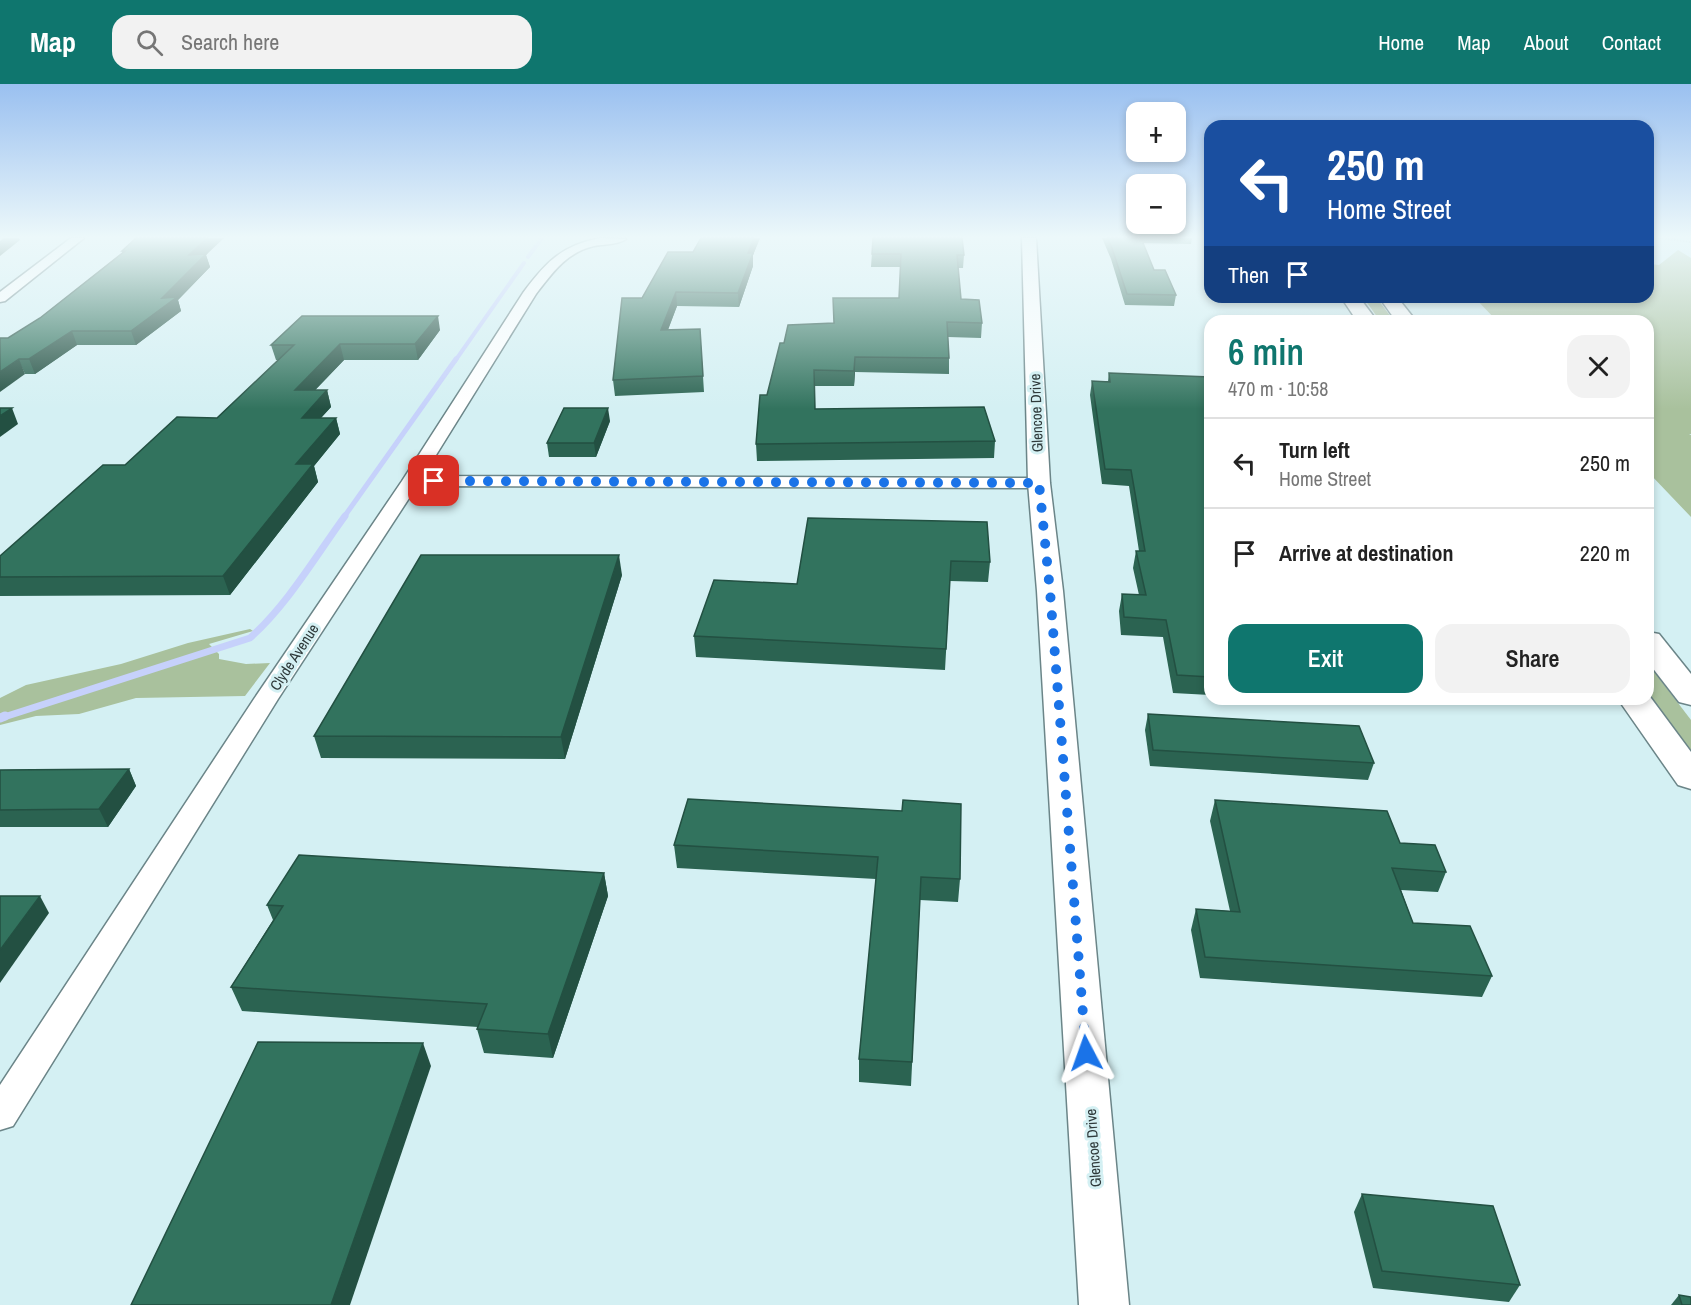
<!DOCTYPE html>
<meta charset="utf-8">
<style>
body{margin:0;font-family:"Archivo Narrow",sans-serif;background:#f2f2f2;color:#222;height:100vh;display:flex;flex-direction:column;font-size:22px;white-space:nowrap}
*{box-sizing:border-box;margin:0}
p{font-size:20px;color:#767676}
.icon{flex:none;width:33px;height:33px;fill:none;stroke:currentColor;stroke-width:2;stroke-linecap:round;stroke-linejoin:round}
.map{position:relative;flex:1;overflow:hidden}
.panel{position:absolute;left:1204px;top:231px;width:450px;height:390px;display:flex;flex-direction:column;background:#fff;border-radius:18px;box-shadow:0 3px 9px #0003}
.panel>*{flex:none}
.banner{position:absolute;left:1204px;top:36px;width:450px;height:183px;border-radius:18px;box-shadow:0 3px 9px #0003;background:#1a4fa0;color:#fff;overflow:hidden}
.buttons{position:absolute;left:1126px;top:18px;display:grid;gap:12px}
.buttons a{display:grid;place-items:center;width:60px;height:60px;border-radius:12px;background:#fff;box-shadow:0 3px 9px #0003;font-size:30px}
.pin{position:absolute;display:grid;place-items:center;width:51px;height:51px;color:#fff;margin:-26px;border-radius:12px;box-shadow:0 3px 9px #0006}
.me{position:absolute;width:66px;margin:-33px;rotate:356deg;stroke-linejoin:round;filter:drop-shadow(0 0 4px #0008)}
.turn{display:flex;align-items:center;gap:21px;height:126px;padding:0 24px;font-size:27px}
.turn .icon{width:78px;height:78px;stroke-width:2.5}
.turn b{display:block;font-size:42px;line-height:51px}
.then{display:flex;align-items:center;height:57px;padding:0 24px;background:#0003;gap:12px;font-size:22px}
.round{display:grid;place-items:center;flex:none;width:63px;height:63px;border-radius:18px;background:#f2f2f2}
.head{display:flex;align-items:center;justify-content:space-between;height:102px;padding:0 24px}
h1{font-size:36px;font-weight:600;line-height:45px;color:#0f766e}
.cta{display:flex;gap:12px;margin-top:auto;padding:12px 24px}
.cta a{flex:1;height:69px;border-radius:18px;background:#0f766e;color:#fff;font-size:24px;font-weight:600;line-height:69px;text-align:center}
.cta a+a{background:#f2f2f2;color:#222}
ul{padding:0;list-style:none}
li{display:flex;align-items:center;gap:18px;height:90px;padding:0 24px;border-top:2px solid #e0e0e0}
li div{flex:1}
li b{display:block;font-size:22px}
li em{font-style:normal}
header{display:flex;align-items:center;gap:36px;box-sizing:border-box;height:84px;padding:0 30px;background:#0f766e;color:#fff}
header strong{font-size:28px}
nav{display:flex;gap:33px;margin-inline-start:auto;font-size:21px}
.search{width:420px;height:54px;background:#f2f2f2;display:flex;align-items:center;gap:15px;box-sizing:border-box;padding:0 21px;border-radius:18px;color:#767676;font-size:22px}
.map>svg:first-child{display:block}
.green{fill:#a9c19d}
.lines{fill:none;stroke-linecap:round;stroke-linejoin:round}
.stream-far3{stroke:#c6d1fb;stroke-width:4}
.stream-far2{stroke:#c6d1fb;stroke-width:5}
.stream-far1{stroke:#c6d1fb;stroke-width:7}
.stream{stroke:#c6d1fb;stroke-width:9}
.minor-casing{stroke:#6b8588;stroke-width:3}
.tertiary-casing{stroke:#6b8588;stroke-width:3}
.motorway-casing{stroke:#6b8588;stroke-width:3}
.path{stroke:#9fb6b8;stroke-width:2;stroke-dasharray:1.5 1.5;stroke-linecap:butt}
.minor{fill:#fff;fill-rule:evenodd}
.tertiary{fill:#fff;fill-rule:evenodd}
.motorway{fill:#fff;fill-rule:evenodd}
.wall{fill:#2b6351}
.shaded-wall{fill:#235042}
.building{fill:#32735e;stroke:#235042;stroke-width:1.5}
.route{stroke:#1a73e8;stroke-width:10;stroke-dasharray:0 18}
.labels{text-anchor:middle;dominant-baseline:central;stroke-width:6;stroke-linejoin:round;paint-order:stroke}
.street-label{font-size:15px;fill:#2f3a3b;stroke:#d4f0f3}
</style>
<header>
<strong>Map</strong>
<div class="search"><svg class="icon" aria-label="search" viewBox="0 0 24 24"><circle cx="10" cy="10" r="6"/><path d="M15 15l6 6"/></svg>Search here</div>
<nav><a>Home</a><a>Map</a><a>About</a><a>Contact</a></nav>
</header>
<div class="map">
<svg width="1691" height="1221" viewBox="0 0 1691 1221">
<rect width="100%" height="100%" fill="#d4f0f3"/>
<g class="green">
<path d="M 1678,166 L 1691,174 L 1691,350 L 1689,350 L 1691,351 L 1691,433 L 1649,389 L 1648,237 L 1497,237 L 1474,213 L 1648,213 L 1649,180 L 1659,181 Z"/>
<path d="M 1363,213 L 1376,213 L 1394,237 L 1380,237 Z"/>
<path d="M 250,545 L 253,547 L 209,560 L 219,570 L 219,575 L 246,580 L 270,579 L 245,612 L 136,614 L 79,630 L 36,632 L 0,641 L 0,614 L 26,601 L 121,580 L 188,559 Z"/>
<path d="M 1649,581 L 1691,636 L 1691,669 L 1649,613 Z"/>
</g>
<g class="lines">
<g class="stream-far3">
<path d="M 528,173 L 542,154"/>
<path d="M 455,277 L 524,179"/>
</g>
<path class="stream-far2" d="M 344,433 L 456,275"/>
<path class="stream-far1" d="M 1,634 L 250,554 C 288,520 315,473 345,432"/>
<path class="stream" d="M 0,634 L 5,632"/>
<defs>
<g id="minor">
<path d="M 71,154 L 84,154 L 5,217 L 0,218 L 0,208 Z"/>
<path d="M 601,154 L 626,155 C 618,161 604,160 594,162 C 567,168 552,189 536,210 L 423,392 L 1039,394 L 1045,395 L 1048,399 L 1045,403 L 1039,404 L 417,402 L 278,615 L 13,1042 L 0,1046 L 0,1001 L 254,615 L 402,397 L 523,209 C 546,178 562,161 601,154 Z"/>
</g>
<path id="tertiary" d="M 1022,154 L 1036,154 L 1050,399 L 1063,507 L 1129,1221 L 1079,1221 L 1037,507 L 1028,399 Z"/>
<g id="motorway">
<path d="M 1341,213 L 1359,213 L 1377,237 L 1357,237 Z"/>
<path d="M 1379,213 L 1397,213 L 1416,237 L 1396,237 Z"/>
<path d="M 1648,548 L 1659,550 L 1691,590 L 1691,621 L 1679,618 L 1648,578 Z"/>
<path d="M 1648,610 L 1691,668 L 1691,705 L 1678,701 L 1618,615 L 1648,615 Z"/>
</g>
</defs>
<use href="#minor" class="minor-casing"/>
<use href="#tertiary" class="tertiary-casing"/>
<use href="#motorway" class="motorway-casing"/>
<path class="path" d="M 1659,154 L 1691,158"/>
<use href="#minor" class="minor"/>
<use href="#tertiary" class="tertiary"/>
<use href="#motorway" class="motorway"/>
</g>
<g class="wall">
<path d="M 701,154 L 760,154 L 753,171 L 753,182 L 739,223 L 677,222 L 668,246 L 700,245 L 704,308 L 615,312 L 613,296 L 642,214 L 693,168 Z"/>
<path d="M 864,154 L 962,154 L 964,171 L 963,184 L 958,184 L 961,215 L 982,239 L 981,254 L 948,253 L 949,274 L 949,290 L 855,288 L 854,302 L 814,302 L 815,325 L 995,357 L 994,374 L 757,377 L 756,360 L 767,311 L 784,259 L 899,214 L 901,183 L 871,183 L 873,154 Z"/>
<path d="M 1102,154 L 1192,154 L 1191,160 L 1143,159 L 1154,186 L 1176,211 L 1174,222 L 1125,221 L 1111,175 Z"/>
<path d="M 122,167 L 206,171 L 210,183 L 178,216 L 181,227 L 136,261 L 77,261 L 35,290 L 25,290 L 8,254 L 40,234 L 122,169 Z"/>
<path d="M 440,246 L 418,276 L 344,276 L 315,306 L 327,306 L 331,323 L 321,334 L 336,334 L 340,350 L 314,382 L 318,398 L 230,511 L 0,512 L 0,472 L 125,381 L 217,334 L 278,276 L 276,276 L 271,261 Z"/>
<path d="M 1109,289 L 1210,293 L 1210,611 L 1173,609 L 1163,553 L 1121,551 L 1119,527 L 1122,510 L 1139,511 L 1133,484 L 1136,467 L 1139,467 L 1129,402 L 1102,400 L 1090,311 L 1092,297 L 1108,297 Z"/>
<path d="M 610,337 L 596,373 L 549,373 L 547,359 Z"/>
<path d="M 808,434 L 990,478 L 988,498 L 950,497 L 945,586 L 696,573 L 694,552 L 797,500 Z"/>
<path d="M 622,491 L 565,675 L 321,674 L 314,652 Z"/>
<path d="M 1273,615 L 1338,615 L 1337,619 Z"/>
<path d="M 1148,630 L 1374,679 L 1368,696 L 1150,682 L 1145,646 Z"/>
<path d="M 129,685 L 136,702 L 108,743 L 0,743 L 0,686 Z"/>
<path d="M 688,715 L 960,795 L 958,818 L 920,816 L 911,1002 L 859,998 L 859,975 L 876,795 L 677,784 L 674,761 Z"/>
<path d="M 1215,716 L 1400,759 L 1446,788 L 1438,808 L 1401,806 L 1413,839 L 1492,892 L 1482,913 L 1200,894 L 1191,846 L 1196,825 L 1230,827 L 1210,737 Z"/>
<path d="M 604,789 L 608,812 L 553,974 L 484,969 L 477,945 L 478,943 L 242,927 L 231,903 L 273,836 L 267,821 Z"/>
<path d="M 1362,1110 L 1520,1201 L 1509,1218 L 1373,1204 L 1354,1128 Z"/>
<path d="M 1679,1211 L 1691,1221 L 1671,1221 Z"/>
</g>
<g class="shaded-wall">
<path d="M 4,154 L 19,154 L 20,156 L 0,172 L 0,157 Z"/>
<path d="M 207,154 L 224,154 L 206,171 L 210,183 L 178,216 L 181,227 L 136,261 L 131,247 L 162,214 L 189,171 Z"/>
<path d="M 754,154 L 760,154 L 753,171 L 753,182 L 739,223 L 738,209 L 748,169 Z"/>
<path d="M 676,208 L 677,222 L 662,261 L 661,246 Z"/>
<path d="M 438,232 L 440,246 L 418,276 L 415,260 Z"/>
<path d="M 72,247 L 77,261 L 35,290 L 29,275 Z"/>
<path d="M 340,260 L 344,276 L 300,322 L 295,306 Z"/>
<path d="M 855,273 L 855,288 L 854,302 L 854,287 Z"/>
<path d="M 19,275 L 25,290 L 0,308 L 0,288 Z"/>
<path d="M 327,306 L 331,323 L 306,350 L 302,334 Z"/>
<path d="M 12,324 L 18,340 L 0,353 L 0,332 Z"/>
<path d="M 608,324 L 610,337 L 596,373 L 594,359 Z"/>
<path d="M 336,334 L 340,350 L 314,382 L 318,398 L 230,511 L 223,492 L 296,380 Z"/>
<path d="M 619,471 L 622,491 L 565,675 L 561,653 Z"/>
<path d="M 129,685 L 136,702 L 108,743 L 99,725 Z"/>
<path d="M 604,789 L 608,812 L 553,974 L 548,950 Z"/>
<path d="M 40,812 L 49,829 L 0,899 L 0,866 Z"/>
<path d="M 423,959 L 431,982 L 350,1221 L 331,1221 Z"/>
</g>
<g class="building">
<path d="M 136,154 L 207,154 L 189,171 L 206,170 L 162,214 L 177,213 L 131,247 L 72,247 L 29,275 L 19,275 L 0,288 L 0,254 L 8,254 L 40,234 L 125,167 L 122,167 Z"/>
<path d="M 701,154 L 754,154 L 748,169 L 753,169 L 738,209 L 676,208 L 661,246 L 700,245 L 703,292 L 613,296 L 622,214 L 642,214 L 668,168 L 693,168 Z"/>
<path d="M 873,154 L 962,154 L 964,171 L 957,171 L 961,215 L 979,216 L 982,239 L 947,238 L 949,274 L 855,273 L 854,287 L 814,286 L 815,325 L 984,323 L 995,357 L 756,360 L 760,311 L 767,311 L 780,259 L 784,259 L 788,241 L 834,239 L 833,214 L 899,214 L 901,170 L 872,170 Z"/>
<path d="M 1107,154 L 1141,154 L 1154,186 L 1165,186 L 1176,211 L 1127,210 L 1112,164 Z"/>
<path d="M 302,232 L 438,232 L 415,260 L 340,260 L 295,306 L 327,306 L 302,334 L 336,334 L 296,380 L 313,380 L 223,492 L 0,493 L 0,472 L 103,381 L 125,381 L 177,333 L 217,334 L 294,261 L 271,261 Z"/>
<path d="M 1109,289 L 1210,293 L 1210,440 L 1205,440 L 1210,457 L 1210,593 L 1177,591 L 1166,536 L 1124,533 L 1122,510 L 1146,511 L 1136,467 L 1145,467 L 1131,386 L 1105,385 L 1092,297 L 1110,298 Z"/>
<path d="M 0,324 L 12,324 L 0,332 Z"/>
<path d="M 564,324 L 608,324 L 594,359 L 547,359 Z"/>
<path d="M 808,434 L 987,438 L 990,478 L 951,477 L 946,565 L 694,552 L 714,496 L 797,500 Z"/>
<path d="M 421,471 L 619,471 L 561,653 L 314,652 Z"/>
<path d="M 1148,630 L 1359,642 L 1374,679 L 1153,666 Z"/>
<path d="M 129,685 L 99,725 L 0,726 L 0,686 Z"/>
<path d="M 688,715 L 902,727 L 903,716 L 961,720 L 960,795 L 921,793 L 912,978 L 859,975 L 878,773 L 674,761 Z"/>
<path d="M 1215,716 L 1387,727 L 1400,759 L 1435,761 L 1446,788 L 1392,784 L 1413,839 L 1470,842 L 1492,892 L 1205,873 L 1196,825 L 1240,828 Z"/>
<path d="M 299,771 L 604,789 L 548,950 L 477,945 L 487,920 L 231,903 L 283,822 L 267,821 Z"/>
<path d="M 0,812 L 40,812 L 0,866 Z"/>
<path d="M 258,958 L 423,959 L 331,1221 L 131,1221 Z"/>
<path d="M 1362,1110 L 1493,1122 L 1520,1201 L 1382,1187 Z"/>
<path d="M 1679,1211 L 1691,1213 L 1691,1221 L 1682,1221 Z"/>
</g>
<linearGradient id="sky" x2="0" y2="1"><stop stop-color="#9ac0f0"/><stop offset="0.47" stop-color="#ecf8fa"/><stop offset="1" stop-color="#ecf8fa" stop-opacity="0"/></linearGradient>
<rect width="1691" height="325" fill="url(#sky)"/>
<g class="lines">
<path class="route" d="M 434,397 L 1039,399 L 1050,507 L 1086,969"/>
</g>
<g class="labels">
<g class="street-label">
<text transform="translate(1036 329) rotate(-92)">Glencoe Drive</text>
<text transform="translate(294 573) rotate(-57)">Clyde Avenue</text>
<text transform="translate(1093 1064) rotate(-94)">Glencoe Drive</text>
</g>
</g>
</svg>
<div class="buttons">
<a>+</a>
<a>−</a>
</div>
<div class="pin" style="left:434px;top:397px;background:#d93025"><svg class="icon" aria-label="arrive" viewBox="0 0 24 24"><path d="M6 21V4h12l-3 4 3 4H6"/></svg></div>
<svg class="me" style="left:1086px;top:969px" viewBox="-20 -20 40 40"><path d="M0-17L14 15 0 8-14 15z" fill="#1a73e8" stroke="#fff" stroke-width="4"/></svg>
<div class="banner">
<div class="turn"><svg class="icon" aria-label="left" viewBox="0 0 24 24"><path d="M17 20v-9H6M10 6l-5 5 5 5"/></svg><div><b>250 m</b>Home Street</div></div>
<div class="then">Then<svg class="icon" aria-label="arrive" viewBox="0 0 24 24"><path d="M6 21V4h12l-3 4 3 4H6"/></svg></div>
</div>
<section class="panel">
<div class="head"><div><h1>6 min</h1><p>470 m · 10:58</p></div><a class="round"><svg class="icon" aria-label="close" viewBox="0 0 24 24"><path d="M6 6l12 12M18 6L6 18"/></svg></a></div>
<ul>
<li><svg class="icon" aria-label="left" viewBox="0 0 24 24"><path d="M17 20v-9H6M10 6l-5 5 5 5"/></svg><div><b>Turn left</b><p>Home Street</p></div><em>250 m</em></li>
<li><svg class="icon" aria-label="arrive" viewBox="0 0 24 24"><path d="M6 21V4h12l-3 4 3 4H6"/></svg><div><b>Arrive at destination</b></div><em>220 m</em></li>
</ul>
<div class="cta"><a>Exit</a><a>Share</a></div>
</section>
</div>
